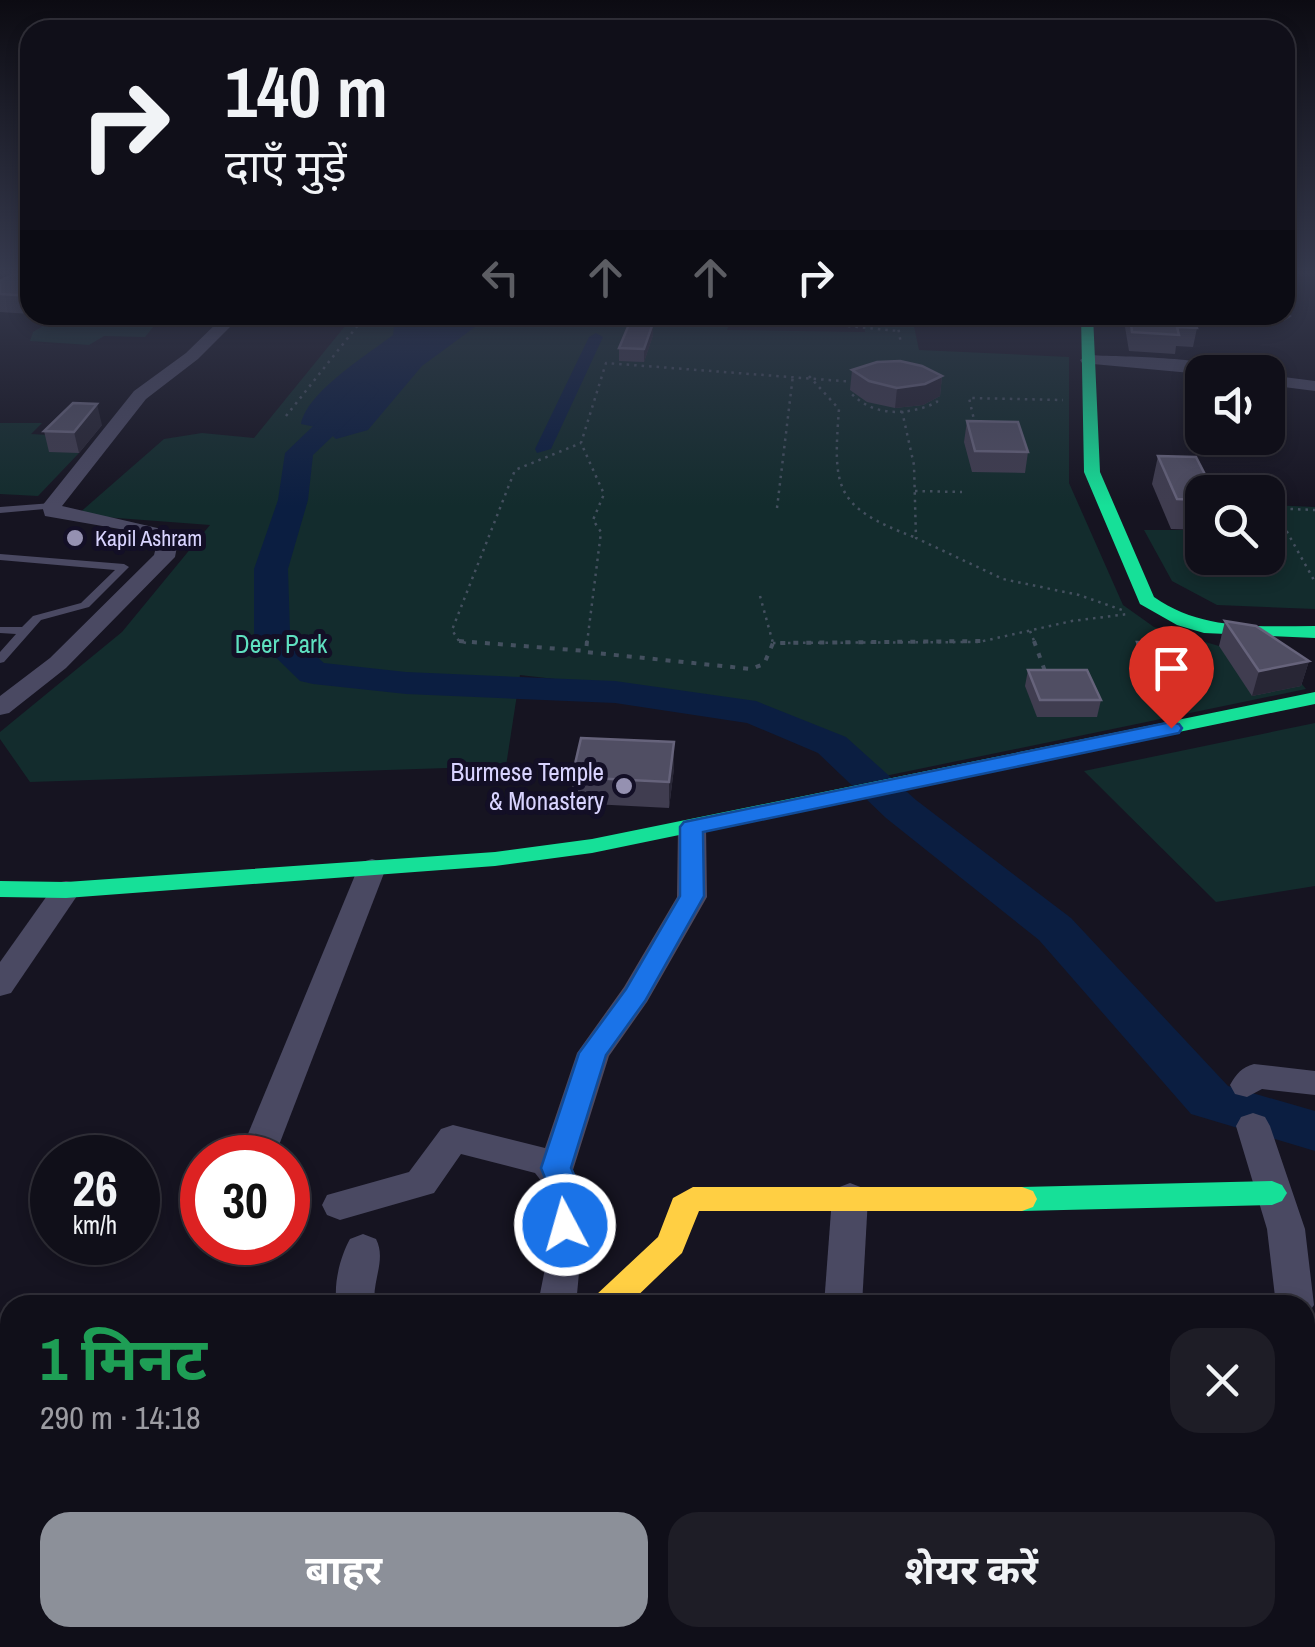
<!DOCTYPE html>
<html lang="hi">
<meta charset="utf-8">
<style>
body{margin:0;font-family:"Archivo Narrow","Noto Sans Devanagari",sans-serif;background:#1e1d26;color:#f1f3f6;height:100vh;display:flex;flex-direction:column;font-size:38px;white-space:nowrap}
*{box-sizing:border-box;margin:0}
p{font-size:32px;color:#9c9ca2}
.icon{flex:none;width:55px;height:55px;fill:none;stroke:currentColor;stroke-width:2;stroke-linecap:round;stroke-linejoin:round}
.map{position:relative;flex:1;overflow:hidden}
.side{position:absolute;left:0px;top:1295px;width:1315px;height:352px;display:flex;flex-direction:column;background:#100f19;border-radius:30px 30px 0 0;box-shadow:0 5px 15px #0003,0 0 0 2px #302f38}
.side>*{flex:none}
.hud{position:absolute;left:20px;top:20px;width:1275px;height:305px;border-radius:30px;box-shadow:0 5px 15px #0003,0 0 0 2px #302f38;background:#100f19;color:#f1f3f6;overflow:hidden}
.controls{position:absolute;left:1185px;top:355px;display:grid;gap:20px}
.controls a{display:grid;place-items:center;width:100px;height:100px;border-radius:20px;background:#100f19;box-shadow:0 5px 15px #0003,0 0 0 2px #302f38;font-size:50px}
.speed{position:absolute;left:30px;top:1135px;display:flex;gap:20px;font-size:50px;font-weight:700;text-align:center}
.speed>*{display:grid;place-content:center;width:130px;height:130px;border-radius:50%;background:#100f19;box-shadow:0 5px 15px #0003,0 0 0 2px #302f38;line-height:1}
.speed small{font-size:25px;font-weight:400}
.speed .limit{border:15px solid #d22;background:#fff;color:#111}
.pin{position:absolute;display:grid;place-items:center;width:85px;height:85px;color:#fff;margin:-102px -42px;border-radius:50% 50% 50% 0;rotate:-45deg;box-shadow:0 0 10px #0007}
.pin .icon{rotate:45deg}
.me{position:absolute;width:110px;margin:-55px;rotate:354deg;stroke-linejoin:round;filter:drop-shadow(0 0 8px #0008)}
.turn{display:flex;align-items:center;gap:35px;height:210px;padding:0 40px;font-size:45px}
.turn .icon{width:130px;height:130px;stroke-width:2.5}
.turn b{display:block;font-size:70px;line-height:85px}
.lanes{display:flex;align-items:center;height:95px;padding:0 40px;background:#0003;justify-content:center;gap:50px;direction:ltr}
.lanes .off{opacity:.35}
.round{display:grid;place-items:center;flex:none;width:105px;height:105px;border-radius:30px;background:#1e1d26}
.head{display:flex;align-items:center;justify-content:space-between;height:170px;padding:0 40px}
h1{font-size:60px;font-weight:700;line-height:75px;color:#1e9e55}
.cta{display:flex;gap:20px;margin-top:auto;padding:20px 40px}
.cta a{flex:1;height:115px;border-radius:30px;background:#8c9099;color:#fff;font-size:40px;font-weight:700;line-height:115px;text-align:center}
.cta a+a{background:#1e1d26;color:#f1f3f6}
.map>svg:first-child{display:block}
.green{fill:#132c2d}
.water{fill:#0b1e41}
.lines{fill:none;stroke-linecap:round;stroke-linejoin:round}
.canal{fill:#0b1e41;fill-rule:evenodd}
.river{fill:#0b1e41;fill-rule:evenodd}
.path-far1{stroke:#44505f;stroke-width:2.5;stroke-dasharray:2.5 5;stroke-linecap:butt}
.path{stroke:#44505f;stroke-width:4;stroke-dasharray:5 8;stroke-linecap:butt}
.lane{fill:#4a4962;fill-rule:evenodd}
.street{fill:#4a4962;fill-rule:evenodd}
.fast{fill:#16e098;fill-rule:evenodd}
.slow{fill:#ffcf43;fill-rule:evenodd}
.wall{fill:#403d50}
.shaded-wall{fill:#282635}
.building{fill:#504e63;stroke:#66637b;stroke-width:2.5}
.route{fill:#1a73e8;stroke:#114b97;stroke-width:2.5}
.poi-dot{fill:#9591b1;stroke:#130f26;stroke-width:4}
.labels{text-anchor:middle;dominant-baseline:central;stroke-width:10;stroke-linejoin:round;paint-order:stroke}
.far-poi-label{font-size:22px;fill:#d9d4ff;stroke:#130f26;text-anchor:start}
.park-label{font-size:25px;fill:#5fe0c0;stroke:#130f26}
.poi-label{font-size:25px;fill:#d9d4ff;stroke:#130f26;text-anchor:end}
</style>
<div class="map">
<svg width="1315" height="1647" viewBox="0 0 1315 1647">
<rect width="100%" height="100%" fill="#161421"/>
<g class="green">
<path d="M 61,315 L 214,315 L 202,326 L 154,326 L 145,337 L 104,336 L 89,345 L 30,341 L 33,332 Z"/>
<path d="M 354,315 L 460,318 L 468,315 L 726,315 L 730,323 L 727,330 L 865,332 L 864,315 L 1045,315 L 1046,322 L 912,317 L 919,350 L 1069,357 L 1069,483 L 1123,605 L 1154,627 L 1219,646 L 1274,650 L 1306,689 L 880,777 L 836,734 L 754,702 L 520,675 L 506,766 L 30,782 L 0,739 L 0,732 L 122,632 L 210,525 L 77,515 L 164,439 L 202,433 L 254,438 Z"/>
<path d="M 0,423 L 42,423 L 31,434 L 66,436 L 79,453 L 38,496 L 0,494 Z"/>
<path d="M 1268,505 L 1315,507 L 1315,609 L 1217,605 L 1172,581 L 1144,530 L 1202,530 L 1202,558 L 1268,558 Z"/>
<path d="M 1315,723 L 1315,886 L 1216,902 L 1084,771 Z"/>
</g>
<path class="water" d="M 413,315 L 475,327 L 422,366 L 368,430 L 336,439 L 325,429 L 301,424 C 307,392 367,355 393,335 L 395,319 L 380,316 Z"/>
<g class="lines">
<g class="canal">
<path d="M 721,315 L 736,315 L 729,319 Z"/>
<path d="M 596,333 L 603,337 L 551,449 L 537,453 L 535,449 L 589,337 Z"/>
</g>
<path class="river" d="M 366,382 L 379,390 L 375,396 L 313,455 L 308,500 L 288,569 L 290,633 L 324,663 L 406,672 L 615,681 L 756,701 L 846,737 L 916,800 L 1071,918 L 1228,1086 L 1315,1111 L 1315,1151 L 1191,1114 L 1039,940 L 886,818 L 818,753 L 747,723 L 615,703 L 406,694 L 313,684 L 300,681 L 254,636 L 254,569 L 278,500 L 285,453 L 357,384 Z"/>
<g class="path-far1">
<path d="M 448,315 L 461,315"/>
<path d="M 736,315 L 899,331"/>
<path d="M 896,315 L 901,344"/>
<path d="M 809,376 L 839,409 C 833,488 834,507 914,537"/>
<path d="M 881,379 L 902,379 L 937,391 L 937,402 C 909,416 873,417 851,393 L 861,384 Z"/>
<path d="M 902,411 L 914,465 L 916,538 L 1003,579 L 1079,595 L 1125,611"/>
<path d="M 286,416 L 366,315"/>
<path d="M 975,424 L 969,398 L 1063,400"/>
<path d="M 915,491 L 962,492"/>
<path d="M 1272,505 L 1315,582"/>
<path d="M 777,508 L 793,375"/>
<path d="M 1268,508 L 1315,510"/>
<path d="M 760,596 L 773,643"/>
<path d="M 1030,631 L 1035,643"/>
<path d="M 466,643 L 459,641 L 452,630 L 515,470 L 581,443"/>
<path d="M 587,643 L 601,532 L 593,520 L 604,494 L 581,443 L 606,363 L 855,382"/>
<path d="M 773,643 L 979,642 L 1072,621 L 1128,614"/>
</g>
<g class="path">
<path d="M 459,641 L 586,651"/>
<path d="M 587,641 L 586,652 L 751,669 L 764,664 L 773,643 L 985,641"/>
<path d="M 1034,641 L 1046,674"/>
</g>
<g class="lane">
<path d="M 52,503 L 56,504 L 56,508 L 0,513 L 0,507 Z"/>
<path d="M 0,554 L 124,564 L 129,567 L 89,607 L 41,620 L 4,662 L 0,663 L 0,652 L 16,634 L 0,633 L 0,627 L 22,627 L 33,616 L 81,603 L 115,570 L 0,560 Z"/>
</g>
<g class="street">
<path d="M 1285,312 L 1292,316 L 1284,321 L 1225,320 L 1217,315 L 1285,315 Z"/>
<path d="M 225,315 L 242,315 L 198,359 L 146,399 L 62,506 L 166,530 L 178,541 L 175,557 L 66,668 L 9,713 L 0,715 L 0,696 L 50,658 L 154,555 L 157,543 L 131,531 L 45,516 L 42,506 L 134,391 L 186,353 Z"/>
<path d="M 1088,355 C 1120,357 1210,356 1232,372 L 1202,374 L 1082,363 L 1080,360 Z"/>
<path d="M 1268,375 L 1315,381 L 1315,391 L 1268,385 Z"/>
<path d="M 692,819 L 706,827 L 707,897 L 647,1002 L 609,1056 L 573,1170 L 585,1208 L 576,1305 L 538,1305 C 544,1267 564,1205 535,1173 L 461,1154 L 434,1193 L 340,1220 L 327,1215 L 322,1205 L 327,1195 L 409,1172 L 441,1129 L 453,1125 L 545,1148 L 577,1053 L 624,987 L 677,897 L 678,827 Z"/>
<path d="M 372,859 L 382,862 L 386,868 L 274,1158 L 238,1158 L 358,868 L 362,862 Z"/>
<path d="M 66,881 L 76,883 L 81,890 L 11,993 L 0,996 L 0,962 L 56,883 Z"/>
<path d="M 1254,1064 L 1315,1071 L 1315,1095 L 1262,1089 L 1247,1097 L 1235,1094 L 1230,1085 C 1237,1073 1241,1068 1254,1064 Z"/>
<path d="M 1253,1113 L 1265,1117 L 1270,1126 L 1305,1229 L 1314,1305 L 1305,1318 L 1305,1305 L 1276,1305 L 1267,1229 L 1236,1126 L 1241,1117 Z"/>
<path d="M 850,1183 L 863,1188 L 868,1198 L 862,1305 L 824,1305 L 832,1198 L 837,1188 Z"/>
<path d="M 363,1234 L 376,1239 C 387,1260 371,1282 375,1305 L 337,1305 C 333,1285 340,1257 350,1239 Z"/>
<path d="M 1305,1332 L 1315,1332 L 1315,1430 L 1305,1426 Z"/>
<path d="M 10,1597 L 10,1638 L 26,1638 L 21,1647 L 0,1647 L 0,1601 Z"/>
<path d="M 460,1638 L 506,1638 L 505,1647 L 457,1647 Z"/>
<path d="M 1055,1638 L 1101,1638 L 1105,1647 L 1057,1647 Z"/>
</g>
<g class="fast">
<path d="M 1081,315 L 1093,315 L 1100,472 L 1154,597 C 1202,631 1258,626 1315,626 L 1315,638 L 1204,633 L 1177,625 L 1140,604 L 1084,472 Z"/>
<path d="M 1315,692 L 1315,704 L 592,853 L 495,866 L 66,898 L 0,897 L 0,881 L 66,882 L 495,852 L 592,839 Z"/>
<path d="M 1272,1181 L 1282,1185 L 1287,1193 L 1282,1201 L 1272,1205 L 1022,1211 L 1011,1207 L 1007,1199 L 1011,1191 L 1022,1187 Z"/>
</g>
<path class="slow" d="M 693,1187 L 1022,1187 L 1033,1191 L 1037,1199 L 1033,1207 L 1022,1211 L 699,1211 L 682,1253 L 628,1305 L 591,1305 L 596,1295 L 658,1237 L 673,1198 Z"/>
</g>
<g class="wall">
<path d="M 30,275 L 30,314 L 0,312 L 0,281 Z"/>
<path d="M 1125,315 L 1193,315 L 1197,328 L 1193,347 L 1176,346 L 1175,354 L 1129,351 L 1124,321 Z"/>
<path d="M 653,335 L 644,362 L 619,361 L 619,348 Z"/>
<path d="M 852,370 L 942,376 L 940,396 L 923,405 L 895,408 L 867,402 L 850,390 Z"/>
<path d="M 967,421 L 1028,452 L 1025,473 L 972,472 L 964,442 Z"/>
<path d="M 102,425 L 79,453 L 49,452 L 44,431 Z"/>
<path d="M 1158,456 L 1202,492 L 1202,530 L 1171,529 L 1152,484 Z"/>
<path d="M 1225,621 L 1309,661 L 1301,686 L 1252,696 L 1219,646 Z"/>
<path d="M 1137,642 L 1200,664 L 1196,680 L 1141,678 L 1134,658 Z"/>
<path d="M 1028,670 L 1101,700 L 1097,717 L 1037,717 L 1025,686 Z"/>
<path d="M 674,742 L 674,768 L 669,808 L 573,803 L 572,777 Z"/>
</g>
<g class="shaded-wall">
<path d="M 653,323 L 653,335 L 644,362 L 644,349 Z"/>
<path d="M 942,376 L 940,396 L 923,405 L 895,408 L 897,388 Z"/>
<path d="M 97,404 L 102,425 L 79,453 L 74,432 Z"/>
<path d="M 1309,661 L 1301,686 L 1252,696 L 1259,671 Z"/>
<path d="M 674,742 L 674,768 L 669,808 L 669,782 Z"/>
</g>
<g class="building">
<path d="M 11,275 L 30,275 L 30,296 L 0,294 L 0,281 Z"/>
<path d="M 1130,315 L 1193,315 L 1197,328 L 1177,327 L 1179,335 L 1132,332 Z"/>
<path d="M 630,322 L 653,323 L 644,349 L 619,348 Z"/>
<path d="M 900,361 L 922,366 L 942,376 L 925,384 L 897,388 L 869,381 L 852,370 L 877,362 Z"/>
<path d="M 73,403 L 97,404 L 74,432 L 44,431 Z"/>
<path d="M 967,421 L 1018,422 L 1028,452 L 975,451 Z"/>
<path d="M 1158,456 L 1196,457 L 1214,492 L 1202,492 L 1202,500 L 1177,499 Z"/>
<path d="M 1225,621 L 1256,626 L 1309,661 L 1259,671 Z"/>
<path d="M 1137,642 L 1192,644 L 1200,664 L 1144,662 Z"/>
<path d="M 1028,670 L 1087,670 L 1101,700 L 1040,700 Z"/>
<path d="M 581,738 L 674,742 L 669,782 L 572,777 Z"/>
</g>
<linearGradient id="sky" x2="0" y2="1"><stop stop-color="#0c0b12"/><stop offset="0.54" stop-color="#363a4e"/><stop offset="1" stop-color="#363a4e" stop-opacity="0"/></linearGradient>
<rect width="1315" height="506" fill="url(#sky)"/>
<path class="route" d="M 1171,722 L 1179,724 L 1182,728 L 1179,733 L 703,832 L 704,896 L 645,1001 L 606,1055 L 571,1168 C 581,1188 587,1213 576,1234 L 565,1237 L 554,1234 C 544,1214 554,1194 541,1168 L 579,1053 L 626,989 L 680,896 L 680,827 L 684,822 Z"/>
<g class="poi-dot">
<circle cx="75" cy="538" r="10"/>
<circle cx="624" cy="786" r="10"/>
</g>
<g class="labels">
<g class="far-poi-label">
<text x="95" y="538">Kapil Ashram</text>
</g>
<g class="park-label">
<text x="281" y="644">Deer Park</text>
</g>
<g class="poi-label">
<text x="604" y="772">Burmese Temple<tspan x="604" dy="29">&amp; Monastery</tspan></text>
</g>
</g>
</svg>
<div class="controls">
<a><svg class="icon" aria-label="sound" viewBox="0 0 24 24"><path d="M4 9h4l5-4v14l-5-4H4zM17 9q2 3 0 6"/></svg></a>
<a><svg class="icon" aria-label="search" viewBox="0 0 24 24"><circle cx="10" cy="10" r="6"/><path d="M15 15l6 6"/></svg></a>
</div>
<div class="speed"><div>26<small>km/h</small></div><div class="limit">30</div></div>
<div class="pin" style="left:1171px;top:728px;background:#d93025"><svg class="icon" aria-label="arrive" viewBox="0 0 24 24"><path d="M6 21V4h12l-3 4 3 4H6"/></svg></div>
<svg class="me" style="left:565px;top:1225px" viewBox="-20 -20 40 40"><circle r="17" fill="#1a73e8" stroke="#fff" stroke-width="3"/><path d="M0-11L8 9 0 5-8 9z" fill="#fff"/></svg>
<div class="hud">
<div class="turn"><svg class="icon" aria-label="right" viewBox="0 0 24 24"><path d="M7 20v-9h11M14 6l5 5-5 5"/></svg><div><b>140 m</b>दाएँ मुड़ें</div></div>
<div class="lanes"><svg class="icon off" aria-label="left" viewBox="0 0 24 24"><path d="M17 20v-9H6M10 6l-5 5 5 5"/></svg><svg class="icon off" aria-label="ahead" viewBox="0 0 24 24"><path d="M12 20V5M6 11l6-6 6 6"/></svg><svg class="icon off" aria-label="ahead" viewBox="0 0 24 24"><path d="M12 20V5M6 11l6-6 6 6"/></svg><svg class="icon" aria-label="right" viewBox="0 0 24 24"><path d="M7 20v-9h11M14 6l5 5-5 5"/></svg></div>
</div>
<section class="side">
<div class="head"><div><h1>1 मिनट</h1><p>290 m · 14:18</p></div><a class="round"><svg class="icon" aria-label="close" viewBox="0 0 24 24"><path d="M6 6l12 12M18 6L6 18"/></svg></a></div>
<div class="cta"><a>बाहर</a><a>शेयर करें</a></div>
</section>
</div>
